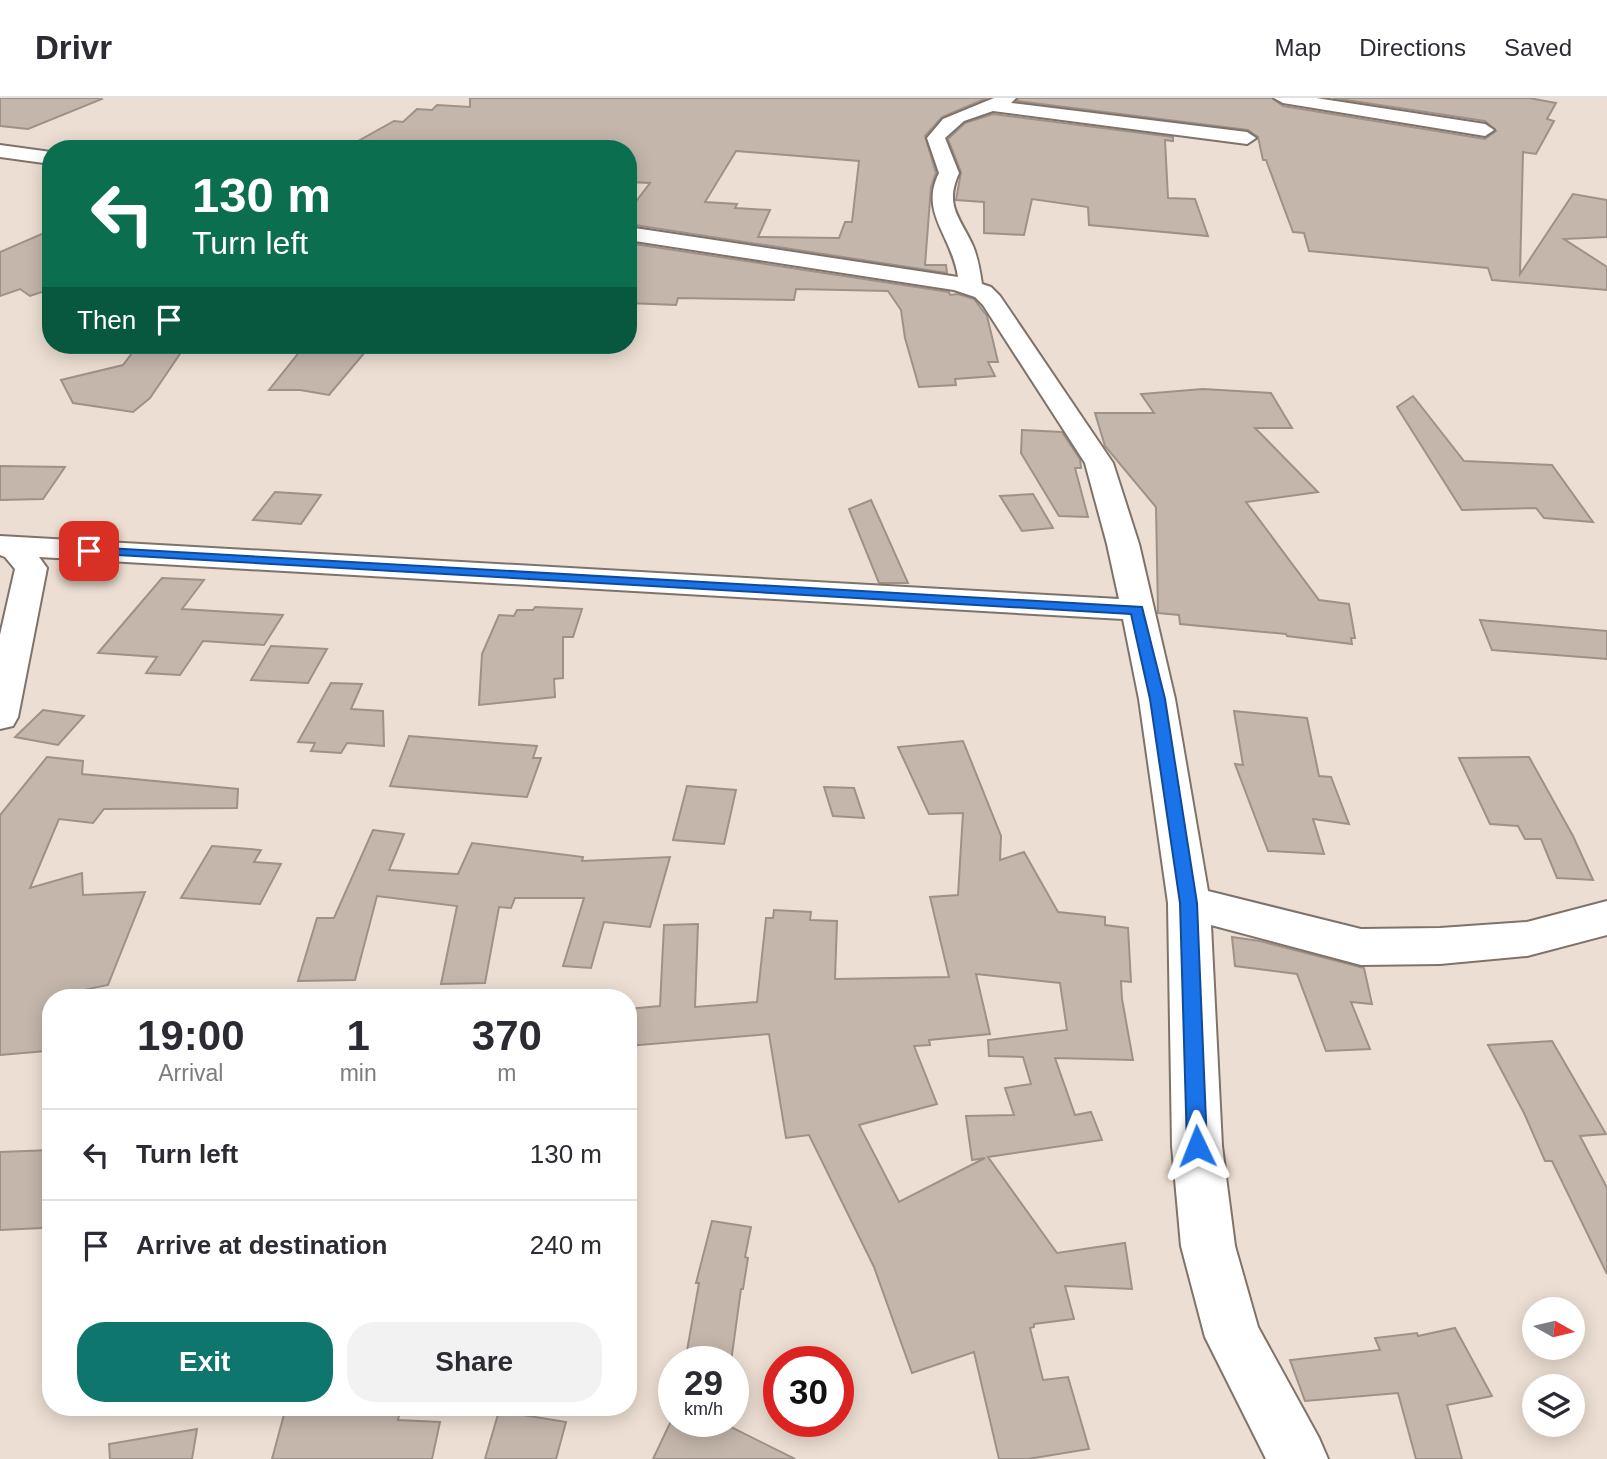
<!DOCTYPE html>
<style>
body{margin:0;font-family:Helvetica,sans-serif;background:#f2f2f3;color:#2b2b33;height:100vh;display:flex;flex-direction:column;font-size:26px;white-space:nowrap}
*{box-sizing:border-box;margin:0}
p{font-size:23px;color:#7c7c81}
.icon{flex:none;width:38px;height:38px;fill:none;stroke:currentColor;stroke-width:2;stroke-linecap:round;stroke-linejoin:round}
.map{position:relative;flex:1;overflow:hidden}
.panel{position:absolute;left:42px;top:891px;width:595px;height:427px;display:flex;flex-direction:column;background:#fff;border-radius:28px;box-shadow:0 4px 18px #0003}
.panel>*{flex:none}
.banner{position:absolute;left:42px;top:42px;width:595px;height:214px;border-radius:28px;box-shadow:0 4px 18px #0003;background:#0b6e4f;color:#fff;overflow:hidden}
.needle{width:46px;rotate:98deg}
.tools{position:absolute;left:1522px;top:1199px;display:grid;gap:14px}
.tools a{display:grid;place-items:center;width:63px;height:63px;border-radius:50%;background:#fff;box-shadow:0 4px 18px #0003;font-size:35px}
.speed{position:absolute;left:658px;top:1248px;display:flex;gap:14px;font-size:35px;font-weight:700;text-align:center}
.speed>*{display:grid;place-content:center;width:91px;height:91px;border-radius:50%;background:#fff;box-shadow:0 4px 18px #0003;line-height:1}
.speed small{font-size:18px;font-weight:400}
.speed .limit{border:10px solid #d22;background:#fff;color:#111}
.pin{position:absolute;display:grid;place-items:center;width:60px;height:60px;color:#fff;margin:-30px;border-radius:14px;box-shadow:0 4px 10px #0006}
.me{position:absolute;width:77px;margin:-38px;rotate:358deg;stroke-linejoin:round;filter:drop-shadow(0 0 5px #0008)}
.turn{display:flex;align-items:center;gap:24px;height:147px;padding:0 35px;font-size:32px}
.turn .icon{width:91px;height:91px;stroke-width:2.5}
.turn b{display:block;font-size:49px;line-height:60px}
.then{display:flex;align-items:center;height:66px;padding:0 35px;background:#0003;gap:14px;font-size:26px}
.eta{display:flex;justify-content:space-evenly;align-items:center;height:119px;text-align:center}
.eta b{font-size:42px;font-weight:700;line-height:49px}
.button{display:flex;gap:14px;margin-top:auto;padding:14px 35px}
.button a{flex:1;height:80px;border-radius:28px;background:#0f766e;color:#fff;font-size:28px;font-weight:700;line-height:80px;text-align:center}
.button a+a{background:#f2f2f3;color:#2b2b33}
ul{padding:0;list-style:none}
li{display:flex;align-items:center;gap:21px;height:91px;padding:0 35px;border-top:2px solid #e1e1e2}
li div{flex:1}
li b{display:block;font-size:26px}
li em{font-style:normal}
header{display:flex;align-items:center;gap:42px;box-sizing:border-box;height:98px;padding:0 35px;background:#fff;border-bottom:2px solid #e1e1e2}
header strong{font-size:33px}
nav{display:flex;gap:38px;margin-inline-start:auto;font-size:24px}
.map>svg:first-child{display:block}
.building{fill:#c4b6ab;stroke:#9e9187;stroke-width:2;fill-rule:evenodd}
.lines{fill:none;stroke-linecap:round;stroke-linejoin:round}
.street-casing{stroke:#7f7369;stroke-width:4}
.street{fill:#fff;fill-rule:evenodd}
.route{fill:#1a73e8;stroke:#114b97;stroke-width:2}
</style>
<header>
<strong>Drivr</strong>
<nav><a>Map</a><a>Directions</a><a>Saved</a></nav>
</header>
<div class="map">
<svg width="1607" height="1361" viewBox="0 0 1607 1361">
<rect width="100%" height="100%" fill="#ecded2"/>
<g class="building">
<path d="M 0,0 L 101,0 L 102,1 L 28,31 L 0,28 Z"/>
<path d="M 470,0 L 987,0 L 942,19 L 925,38 L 936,75 L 931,89 L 925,167 L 946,167 L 947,175 L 628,126 L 628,114 L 650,85 L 628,84 L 628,51 L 344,51 L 394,23 L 403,24 L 417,11 L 432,12 L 437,7 L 470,9 ZM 736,53 L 859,63 L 852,124 L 845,124 L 839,140 L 758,139 L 770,112 L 735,110 L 737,106 L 705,104 Z"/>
<path d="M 1019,0 L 1272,0 L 1283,8 L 1485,41 L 1496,33 L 1485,23 L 1333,0 L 1529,0 L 1556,5 L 1547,21 L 1554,23 L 1536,56 L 1523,54 L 1520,176 L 1573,96 L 1607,102 L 1607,139 L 1564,141 L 1607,169 L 1607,192 L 1492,182 L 1488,170 L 1309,153 L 1304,135 L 1293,134 L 1266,62 L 1263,62 L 1258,39 L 1248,32 L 1017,3 Z"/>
<path d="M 993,16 L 1173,39 L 1173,43 L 1165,42 L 1168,100 L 1195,101 L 1208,138 L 1089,127 L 1088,109 L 1032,101 L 1024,137 L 984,135 L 984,104 L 956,102 L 961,74 L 948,41 L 965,25 Z"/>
<path d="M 51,132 L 51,191 L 30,198 L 20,191 L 0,198 L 0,154 Z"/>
<path d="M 628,145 L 949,194 L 950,197 L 958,196 L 974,201 L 987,218 L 998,264 L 988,264 L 995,278 L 955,281 L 956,287 L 919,289 L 905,240 L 901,212 L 888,193 L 796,191 L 794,202 L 678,200 L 676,207 L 628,205 Z"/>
<path d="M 138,247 L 186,247 L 150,300 L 133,314 L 73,305 L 61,282 L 123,267 Z"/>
<path d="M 305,247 L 371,247 L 329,297 L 300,292 L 269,292 Z"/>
<path d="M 1203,291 L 1271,295 L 1292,330 L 1255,330 L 1318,394 L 1246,404 L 1319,502 L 1349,506 L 1355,540 L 1351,540 L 1352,546 L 1287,538 L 1286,536 L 1180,526 L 1179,517 L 1158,515 L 1156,409 L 1105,348 L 1095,315 L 1154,315 L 1141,296 Z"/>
<path d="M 1413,298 L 1464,363 L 1552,367 L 1593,424 L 1544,420 L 1536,410 L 1462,412 L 1397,309 Z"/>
<path d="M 1022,332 L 1062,334 L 1080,361 L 1081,370 L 1075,370 L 1088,419 L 1059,418 L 1021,355 Z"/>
<path d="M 0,368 L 65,369 L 43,401 L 0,402 Z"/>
<path d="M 275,394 L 321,397 L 301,426 L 253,422 Z"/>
<path d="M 1033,396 L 1053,430 L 1022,433 L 1000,398 Z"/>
<path d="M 871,402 L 908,485 L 879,485 L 849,411 Z"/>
<path d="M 162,480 L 204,482 L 182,511 L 283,517 L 264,547 L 203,543 L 180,577 L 146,575 L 157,559 L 98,555 Z"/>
<path d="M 535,509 L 582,511 L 573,539 L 563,539 L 563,580 L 554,581 L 555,599 L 479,607 L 482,556 L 499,517 L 514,518 L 517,512 L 533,512 Z"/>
<path d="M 1480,522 L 1607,533 L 1607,561 L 1492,552 Z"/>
<path d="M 271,548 L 327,551 L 308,585 L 251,582 Z"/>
<path d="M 331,585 L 362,586 L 351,611 L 383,613 L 384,648 L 347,645 L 341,655 L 311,653 L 315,645 L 298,644 Z"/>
<path d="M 43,612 L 84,618 L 58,647 L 15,639 Z"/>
<path d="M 1234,613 L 1307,620 L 1319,678 L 1331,679 L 1349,726 L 1313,721 L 1324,756 L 1268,753 L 1235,666 L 1243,667 Z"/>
<path d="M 409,638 L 537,648 L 533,660 L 541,660 L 527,699 L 390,688 Z"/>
<path d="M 963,643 L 1001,738 L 1000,762 L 1024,754 L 1058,814 L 1105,819 L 1105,827 L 1128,830 L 1131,884 L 1121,883 L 1122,901 L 1133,962 L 1055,960 L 1075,1017 L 1091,1014 L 1102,1042 L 988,1059 L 1057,1155 L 1125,1145 L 1132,1191 L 1065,1188 L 1074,1221 L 1034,1226 L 1034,1229 L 1030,1230 L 1043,1282 L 1068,1279 L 1089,1351 L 1028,1361 L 999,1361 L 974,1254 L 912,1275 L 874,1169 L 809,1037 L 786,1040 L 769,936 L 628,948 L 628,911 L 660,908 L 664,827 L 698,826 L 695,909 L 757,904 L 766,820 L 773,820 L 774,812 L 811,814 L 810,822 L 837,823 L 835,881 L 949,879 L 930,799 L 958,797 L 963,715 L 929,716 L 898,649 ZM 976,876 L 1060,885 L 1067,932 L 988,942 L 989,958 L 1023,959 L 1031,986 L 1005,990 L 1014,1017 L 966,1018 L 972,1062 L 985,1060 L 899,1104 L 859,1027 L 937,1006 L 914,948 L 930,947 L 929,942 L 990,936 Z"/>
<path d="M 47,659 L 83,663 L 82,676 L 238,691 L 237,710 L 104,711 L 93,725 L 59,721 L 30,790 L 82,775 L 83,797 L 145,794 L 108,887 L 69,895 L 68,900 L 51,900 L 51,942 L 46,953 L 0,957 L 0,717 Z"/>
<path d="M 1529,659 L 1573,738 L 1593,782 L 1557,780 L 1541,741 L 1525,741 L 1518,728 L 1490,726 L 1459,660 Z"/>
<path d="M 687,688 L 736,692 L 724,746 L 673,742 Z"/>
<path d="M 824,689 L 854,690 L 864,720 L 833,718 Z"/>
<path d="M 373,732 L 404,736 L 389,772 L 458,776 L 472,745 L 583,759 L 582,763 L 670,759 L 650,829 L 604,824 L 591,870 L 563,868 L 584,800 L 515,800 L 511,810 L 499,809 L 485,885 L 441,886 L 457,808 L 377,798 L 355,882 L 298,883 L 317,820 L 334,820 Z"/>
<path d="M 212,748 L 261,752 L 254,764 L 281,766 L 260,806 L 181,800 Z"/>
<path d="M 1232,839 L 1260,843 L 1364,870 L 1372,906 L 1351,904 L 1370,951 L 1326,953 L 1297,876 L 1235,868 Z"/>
<path d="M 1552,943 L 1606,1036 L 1580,1038 L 1607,1090 L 1607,1176 L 1552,1063 L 1545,1063 L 1524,1015 L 1488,947 Z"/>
<path d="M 51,1052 L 51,1109 L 42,1130 L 0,1132 L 0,1054 Z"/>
<path d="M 712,1123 L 751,1129 L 745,1159 L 748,1160 L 743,1191 L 741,1191 L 731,1264 L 685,1264 L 699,1185 L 696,1185 Z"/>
<path d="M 1455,1230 L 1492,1298 L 1447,1307 L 1462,1361 L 1416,1361 L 1398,1295 L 1305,1303 L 1290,1262 L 1380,1252 L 1375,1240 L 1417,1235 L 1418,1238 Z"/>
<path d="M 286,1309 L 401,1309 L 398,1322 L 440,1324 L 432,1361 L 272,1361 Z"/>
<path d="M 499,1313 L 566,1324 L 556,1361 L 485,1361 Z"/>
<path d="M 671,1323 L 719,1323 L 795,1361 L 653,1361 Z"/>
<path d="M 197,1331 L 192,1361 L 110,1361 L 109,1346 Z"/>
</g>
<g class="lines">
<defs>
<g id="street">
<path d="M 994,0 L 1016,0 L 1011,5 L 1247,34 L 1256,40 L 1247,46 L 993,13 L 964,23 L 945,40 L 959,75 C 944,108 960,119 973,148 C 978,160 980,173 982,186 L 991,189 L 1000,198 L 1113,365 L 1139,446 L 1175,601 L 1208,793 L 1361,831 L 1440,830 L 1527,824 L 1607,803 L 1607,837 L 1527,858 L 1440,866 L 1361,867 L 1211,827 L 1222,1048 L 1235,1148 L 1258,1229 L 1319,1340 L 1328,1361 L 1266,1361 L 1205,1239 L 1181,1148 L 1172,1048 L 1168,805 L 1139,601 L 1123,521 L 39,459 L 47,470 L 18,619 L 13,628 L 0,631 L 0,537 L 15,471 L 5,459 L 0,457 L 0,438 L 1119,501 L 1107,446 L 1085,365 L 983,207 L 975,199 L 954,192 L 628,142 L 628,129 L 958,179 C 952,137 919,115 939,75 L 927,40 L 943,21 Z"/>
<path d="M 1274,0 L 1316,0 L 1485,26 L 1494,32 L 1485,38 L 1283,5 Z"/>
<path d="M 0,47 L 51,54 L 51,66 L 0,59 Z"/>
</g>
</defs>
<use href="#street" class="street-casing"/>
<use href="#street" class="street"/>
</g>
<path class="route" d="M 89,449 L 1142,509 L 1165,601 L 1197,805 L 1207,1048 L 1204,1055 L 1197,1058 L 1190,1055 L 1187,1048 L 1180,805 L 1150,601 L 1131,516 L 84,455 L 84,450 Z"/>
</svg>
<div class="tools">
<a><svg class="needle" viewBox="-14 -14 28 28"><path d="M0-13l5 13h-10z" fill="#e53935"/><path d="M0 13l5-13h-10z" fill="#7c7c81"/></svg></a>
<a><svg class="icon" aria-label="layers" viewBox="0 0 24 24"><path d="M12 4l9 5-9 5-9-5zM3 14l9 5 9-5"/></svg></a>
</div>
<div class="speed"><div>29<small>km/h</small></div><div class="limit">30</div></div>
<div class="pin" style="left:89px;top:453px;background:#d93025"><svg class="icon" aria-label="arrive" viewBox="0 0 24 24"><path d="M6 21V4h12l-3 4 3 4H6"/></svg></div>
<svg class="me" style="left:1197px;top:1048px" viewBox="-20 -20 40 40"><path d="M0-17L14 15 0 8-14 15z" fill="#1a73e8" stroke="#fff" stroke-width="4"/></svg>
<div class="banner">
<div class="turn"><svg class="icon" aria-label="left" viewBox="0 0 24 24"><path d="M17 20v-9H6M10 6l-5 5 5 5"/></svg><div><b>130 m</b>Turn left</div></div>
<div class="then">Then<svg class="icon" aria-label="arrive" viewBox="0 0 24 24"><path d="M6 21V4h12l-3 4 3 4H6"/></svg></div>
</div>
<section class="panel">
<div class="eta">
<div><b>19:00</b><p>Arrival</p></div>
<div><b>1</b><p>min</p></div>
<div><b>370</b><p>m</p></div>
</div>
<ul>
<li><svg class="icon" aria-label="left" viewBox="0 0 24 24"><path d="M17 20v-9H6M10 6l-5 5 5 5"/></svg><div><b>Turn left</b></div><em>130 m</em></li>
<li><svg class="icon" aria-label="arrive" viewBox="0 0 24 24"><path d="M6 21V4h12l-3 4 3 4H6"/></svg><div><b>Arrive at destination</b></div><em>240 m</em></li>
</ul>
<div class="button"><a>Exit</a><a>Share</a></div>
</section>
</div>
